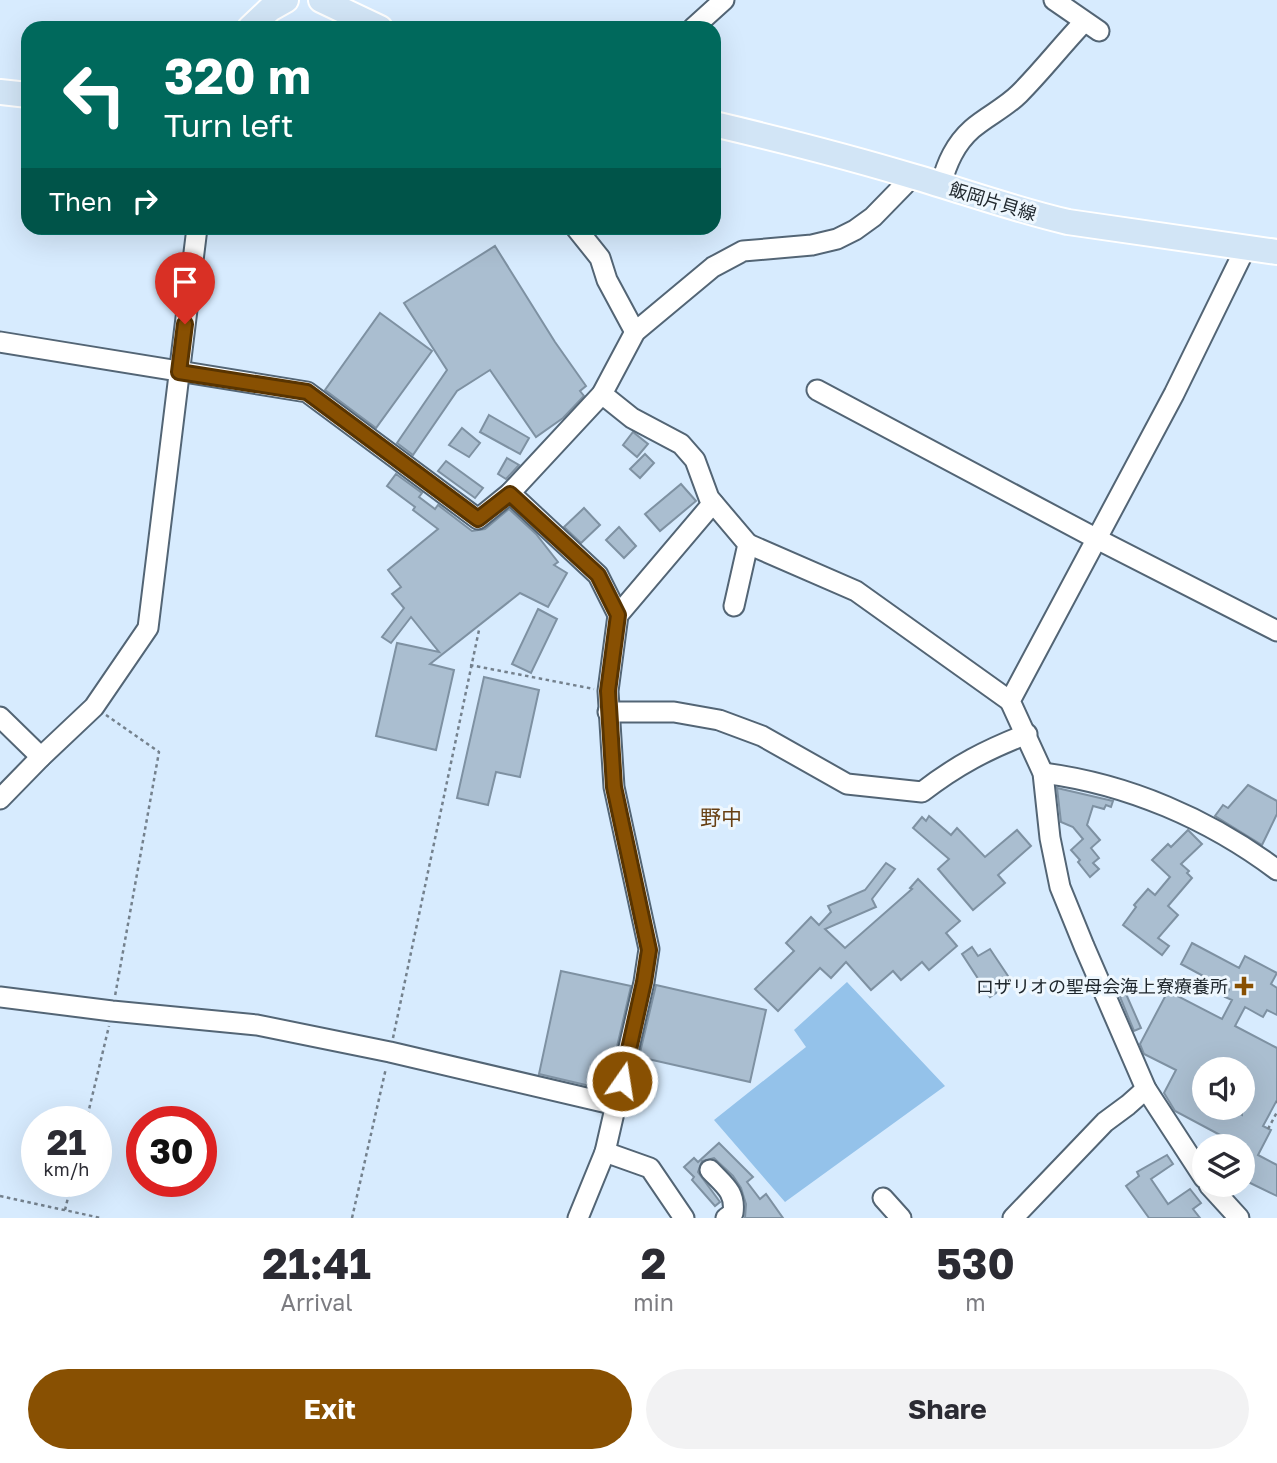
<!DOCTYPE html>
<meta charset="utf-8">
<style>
body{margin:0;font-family:"Golos Text","Noto Sans JP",sans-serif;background:#f2f2f3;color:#2b2b33;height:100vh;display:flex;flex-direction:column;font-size:26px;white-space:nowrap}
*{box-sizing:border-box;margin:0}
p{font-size:23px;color:#7c7c81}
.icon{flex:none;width:38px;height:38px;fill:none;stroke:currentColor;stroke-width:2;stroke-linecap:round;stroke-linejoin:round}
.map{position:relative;height:1218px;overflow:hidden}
.side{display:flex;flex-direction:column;background:#fff;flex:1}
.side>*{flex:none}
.banner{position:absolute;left:21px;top:21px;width:700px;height:214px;border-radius:21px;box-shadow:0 7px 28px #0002;background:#00695c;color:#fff;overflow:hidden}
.tools{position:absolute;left:1192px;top:1057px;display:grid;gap:14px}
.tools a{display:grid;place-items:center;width:63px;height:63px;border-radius:50%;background:#fff;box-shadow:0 7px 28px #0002;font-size:35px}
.speed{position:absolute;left:21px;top:1106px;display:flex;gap:14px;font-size:35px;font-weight:700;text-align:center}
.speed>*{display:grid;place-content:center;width:91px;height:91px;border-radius:50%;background:#fff;box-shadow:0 7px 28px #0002;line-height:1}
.speed small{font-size:18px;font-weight:400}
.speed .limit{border:10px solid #d22;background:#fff;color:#111}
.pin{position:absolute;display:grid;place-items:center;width:60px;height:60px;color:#fff;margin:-72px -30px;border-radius:50% 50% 50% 0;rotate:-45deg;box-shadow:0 0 7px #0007}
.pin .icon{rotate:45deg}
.me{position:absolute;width:77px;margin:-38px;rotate:13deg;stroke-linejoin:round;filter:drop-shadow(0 0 5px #0008)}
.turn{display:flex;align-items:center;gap:24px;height:147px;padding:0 28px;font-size:32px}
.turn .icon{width:91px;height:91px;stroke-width:2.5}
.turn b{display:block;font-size:49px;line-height:60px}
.then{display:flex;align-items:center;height:66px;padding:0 28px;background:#0003;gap:14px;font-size:26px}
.eta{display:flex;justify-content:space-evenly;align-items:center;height:119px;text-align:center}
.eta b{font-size:42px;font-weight:700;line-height:49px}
.primary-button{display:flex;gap:14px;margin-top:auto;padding:14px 28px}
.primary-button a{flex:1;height:80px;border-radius:42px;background:#885002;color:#fff;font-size:28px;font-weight:700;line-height:80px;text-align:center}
.primary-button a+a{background:#f2f2f3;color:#2b2b33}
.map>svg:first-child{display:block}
.green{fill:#94c2ea}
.building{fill:#aabed0;stroke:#7e91a2;stroke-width:2;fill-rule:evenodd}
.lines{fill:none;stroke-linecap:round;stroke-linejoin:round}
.minor-casing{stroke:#536575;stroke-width:23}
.major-casing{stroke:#fff;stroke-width:28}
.path{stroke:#74818d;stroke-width:2.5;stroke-dasharray:3.5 3.5;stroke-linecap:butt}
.minor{stroke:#fff;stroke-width:19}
.major{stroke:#d2e5f6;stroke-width:24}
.route-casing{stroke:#583401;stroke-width:18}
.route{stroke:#885002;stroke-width:12}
.poi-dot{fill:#885002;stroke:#eef7fe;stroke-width:2.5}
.labels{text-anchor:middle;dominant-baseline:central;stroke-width:6;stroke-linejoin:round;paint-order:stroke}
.street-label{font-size:18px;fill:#20282e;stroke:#eef7fe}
.poi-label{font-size:18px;fill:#20282e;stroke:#eef7fe;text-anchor:end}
.quarter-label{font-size:21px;fill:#673f12;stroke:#eef7fe}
</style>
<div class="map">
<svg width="1277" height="1218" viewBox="0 0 1277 1218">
<rect width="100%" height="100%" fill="#d7ebfe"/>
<path class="green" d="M 847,982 L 945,1086 L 785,1202 L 714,1120 L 806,1047 L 794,1030 Z"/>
<g class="building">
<path d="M 495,246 L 555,342 L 586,386 L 580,391 L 584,396 L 563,418 L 536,437 L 490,370 L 457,391 L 413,455 L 397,443 L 447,370 L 404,303 Z"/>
<path d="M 380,313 L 432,351 L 376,428 L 325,390 Z"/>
<path d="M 489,415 L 529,438 L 520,454 L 480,432 Z"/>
<path d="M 462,428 L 480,443 L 469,457 L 449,445 Z"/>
<path d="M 633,432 L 648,444 L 637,457 L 623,445 Z"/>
<path d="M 645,454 L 654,463 L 640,478 L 630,469 Z"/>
<path d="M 507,458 L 519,465 L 506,479 L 498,474 Z"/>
<path d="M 446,461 L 483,488 L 475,498 L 438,471 Z"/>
<path d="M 396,474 L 422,493 L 419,497 L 435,509 L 438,505 L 472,531 L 485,529 L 509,509 L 536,534 L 558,562 L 554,565 L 567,573 L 548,607 L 520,593 L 430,664 L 454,670 L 436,750 L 376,736 L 397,643 L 439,652 L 411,617 L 391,643 L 382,637 L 404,608 L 392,594 L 401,587 L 388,570 L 438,529 L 413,510 L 415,507 L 387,486 Z"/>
<path d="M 681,484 L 696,501 L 660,531 L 645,514 Z"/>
<path d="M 584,508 L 600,525 L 581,543 L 564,527 Z"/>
<path d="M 619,527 L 636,546 L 624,558 L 606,540 Z"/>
<path d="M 538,609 L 557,619 L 531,673 L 512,664 Z"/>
<path d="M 484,677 L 539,690 L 520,777 L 496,772 L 488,805 L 457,798 Z"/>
<path d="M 1248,785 L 1277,801 L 1277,814 L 1262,845 L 1215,816 L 1223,805 L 1228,808 Z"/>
<path d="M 1057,788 L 1113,801 L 1111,807 L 1106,805 L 1104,809 L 1093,806 L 1087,825 L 1100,840 L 1091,848 L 1099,858 L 1093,863 L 1099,869 L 1090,877 L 1078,862 L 1080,860 L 1071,850 L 1083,839 L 1073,827 L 1061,822 Z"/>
<path d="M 929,816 L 951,835 L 957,828 L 985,857 L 1017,830 L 1031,846 L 998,875 L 1005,883 L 973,910 L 938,869 L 949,859 L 913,828 L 922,817 L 926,821 Z"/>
<path d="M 1188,830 L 1202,844 L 1181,864 L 1189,871 L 1187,873 L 1192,878 L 1168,906 L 1178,915 L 1158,938 L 1169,946 L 1162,955 L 1123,925 L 1136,907 L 1134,905 L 1148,889 L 1155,895 L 1170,877 L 1152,860 L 1168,844 L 1171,847 Z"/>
<path d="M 886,863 L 895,869 L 872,899 L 876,907 L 825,929 L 845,948 L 912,889 L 910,888 L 918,879 L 960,921 L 946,933 L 957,946 L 929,970 L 922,962 L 901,980 L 893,971 L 871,990 L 846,962 L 831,978 L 820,968 L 778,1011 L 755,989 L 794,951 L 786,943 L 811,917 L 819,925 L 831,912 L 828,906 L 865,890 Z"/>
<path d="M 1192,943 L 1239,968 L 1245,956 L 1277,973 L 1271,984 L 1277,988 L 1277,1015 L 1267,1010 L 1263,1017 L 1245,1007 L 1235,1026 L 1277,1048 L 1277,1100 L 1263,1126 L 1271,1130 L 1258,1155 L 1277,1165 L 1277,1196 L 1242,1179 L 1242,1146 L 1216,1146 L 1222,1136 L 1175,1111 L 1164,1093 L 1176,1070 L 1144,1054 L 1140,1044 L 1168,991 L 1222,1019 L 1232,1000 L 1225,997 L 1229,990 L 1181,964 ZM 1204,1069 L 1242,1069 L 1242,1115 L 1228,1108 L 1204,1108 Z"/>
<path d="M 972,947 L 978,956 L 990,949 L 1012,982 L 990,997 L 962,954 Z"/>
<path d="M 561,971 L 631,986 L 607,1090 L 539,1074 Z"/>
<path d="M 656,985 L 766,1010 L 750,1082 L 639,1057 Z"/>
<path d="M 1126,994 L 1141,1028 L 1134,1031 L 1120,997 Z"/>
<path d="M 719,1143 L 753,1177 L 747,1182 L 760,1199 L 766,1194 L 783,1218 L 745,1218 L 746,1204 L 741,1188 L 733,1176 L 714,1158 L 702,1161 L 698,1172 L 720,1202 L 715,1206 L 692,1180 L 694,1177 L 684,1167 L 694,1158 L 698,1162 Z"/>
<path d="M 1167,1155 L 1173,1164 L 1151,1179 L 1168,1204 L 1190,1189 L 1201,1203 L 1193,1209 L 1200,1218 L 1149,1218 L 1126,1186 L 1139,1176 L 1137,1172 Z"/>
</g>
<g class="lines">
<defs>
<g id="minor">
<path d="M 1054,0 L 1099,31"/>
<path d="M 693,28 L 724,0"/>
<path d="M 941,184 C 947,163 955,144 972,129 C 987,116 1005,108 1019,94 C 1042,71 1062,45 1084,22"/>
<path d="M 576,228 L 600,258 L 607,280 L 635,332"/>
<path d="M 0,342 L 307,392 L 478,519 L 510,493 L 602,394 L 635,332 L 713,267 L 743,251 L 812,245 L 837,239 L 855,230 L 873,217 L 913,176"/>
<path d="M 817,390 L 1097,539 L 1277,631"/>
<path d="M 602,394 L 632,418 L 681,444 L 695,460 L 709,498 L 748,544 L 734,606"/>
<path d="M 510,493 L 598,575 L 618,615 L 608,691 L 614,787 L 649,949 L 644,982 L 605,1152 L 578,1218"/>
<path d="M 748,544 L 856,591 L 1010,701"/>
<path d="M 618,615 L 713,503"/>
<path d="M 608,712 L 674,712 L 719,720 L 762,736 L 847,784 L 922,792 C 957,765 986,750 1027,734"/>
<path d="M 0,717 L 41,757"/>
<path d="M 1043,773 C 1128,784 1209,819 1277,870"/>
<path d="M 0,799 L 41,757 L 94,707 L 148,628 L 197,228"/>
<path d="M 0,997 L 112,1011 L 257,1025 L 390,1052 L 616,1105"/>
<path d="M 605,1152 L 650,1168 L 684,1218"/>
<path d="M 710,1170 C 724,1185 736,1192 733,1213 L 726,1218"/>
<path d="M 1204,1178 L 1146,1089 L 1084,946 L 1060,887 L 1050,838 L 1043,773 L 1010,701 L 1174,394 L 1246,247"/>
<path d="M 1209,1185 L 1239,1218"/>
<path d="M 883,1198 L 901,1218"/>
<path d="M 1013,1218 L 1105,1122 L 1128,1105 L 1146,1089"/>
</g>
<g id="major">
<path d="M 321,0 L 380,28"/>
<path d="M 250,28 L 270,9 L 286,0"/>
<path d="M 0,92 L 28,95"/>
<path d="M 714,124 C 782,140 849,157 915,177 C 966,192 1016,210 1068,222 L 1277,252"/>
</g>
</defs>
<use href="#minor" class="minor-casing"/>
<use href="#major" class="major-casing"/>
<g class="path">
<path d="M 470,665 L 594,689"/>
<path d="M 106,715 L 159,752 L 115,996"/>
<path d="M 393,1038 L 479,630"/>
<path d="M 1276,1102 L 1277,1102"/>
<path d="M 86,1122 L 109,1026"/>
<path d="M 1268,1129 L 1277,1112"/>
<path d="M 0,1196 L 101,1218"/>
<path d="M 65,1210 L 72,1181"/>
<path d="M 352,1218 L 386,1068"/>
</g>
<use href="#minor" class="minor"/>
<use href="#major" class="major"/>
</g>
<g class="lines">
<defs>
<path id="route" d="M 185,324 L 179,372 L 307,392 L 478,519 L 510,494 L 598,575 L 618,615 L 608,691 L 614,787 L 649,950 L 644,982 L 622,1081"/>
</defs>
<use href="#route" class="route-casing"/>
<use href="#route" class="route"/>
</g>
<path class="poi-dot" d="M1240.5 975.5h7v7h7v7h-7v7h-7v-7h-7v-7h7z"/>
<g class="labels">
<g class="street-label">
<text transform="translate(993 201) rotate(17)">飯岡片貝線</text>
</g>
<g class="poi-label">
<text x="1228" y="986">ロザリオの聖母会海上寮療養所</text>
</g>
<g class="quarter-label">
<text x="721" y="817">野中</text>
</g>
</g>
</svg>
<div class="tools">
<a><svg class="icon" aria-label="sound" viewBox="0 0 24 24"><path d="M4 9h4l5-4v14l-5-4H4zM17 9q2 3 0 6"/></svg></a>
<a><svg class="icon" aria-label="layers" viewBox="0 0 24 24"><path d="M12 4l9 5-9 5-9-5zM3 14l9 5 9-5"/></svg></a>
</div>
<div class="speed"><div>21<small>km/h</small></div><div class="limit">30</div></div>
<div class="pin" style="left:185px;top:324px;background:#d93025"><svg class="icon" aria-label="arrive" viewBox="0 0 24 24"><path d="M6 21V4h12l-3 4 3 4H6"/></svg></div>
<svg class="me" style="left:622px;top:1081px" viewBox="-20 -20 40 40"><circle r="17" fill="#885002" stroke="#fff" stroke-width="3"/><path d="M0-11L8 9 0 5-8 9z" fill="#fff"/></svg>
<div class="banner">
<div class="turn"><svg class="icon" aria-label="left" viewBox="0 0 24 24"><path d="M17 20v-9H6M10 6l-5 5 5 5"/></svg><div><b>320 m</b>Turn left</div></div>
<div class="then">Then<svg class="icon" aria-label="right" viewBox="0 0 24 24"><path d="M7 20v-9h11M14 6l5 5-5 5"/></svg></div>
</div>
</div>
<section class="side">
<div class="eta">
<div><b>21:41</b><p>Arrival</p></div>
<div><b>2</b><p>min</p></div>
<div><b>530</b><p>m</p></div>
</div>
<div class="primary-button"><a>Exit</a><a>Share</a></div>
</section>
